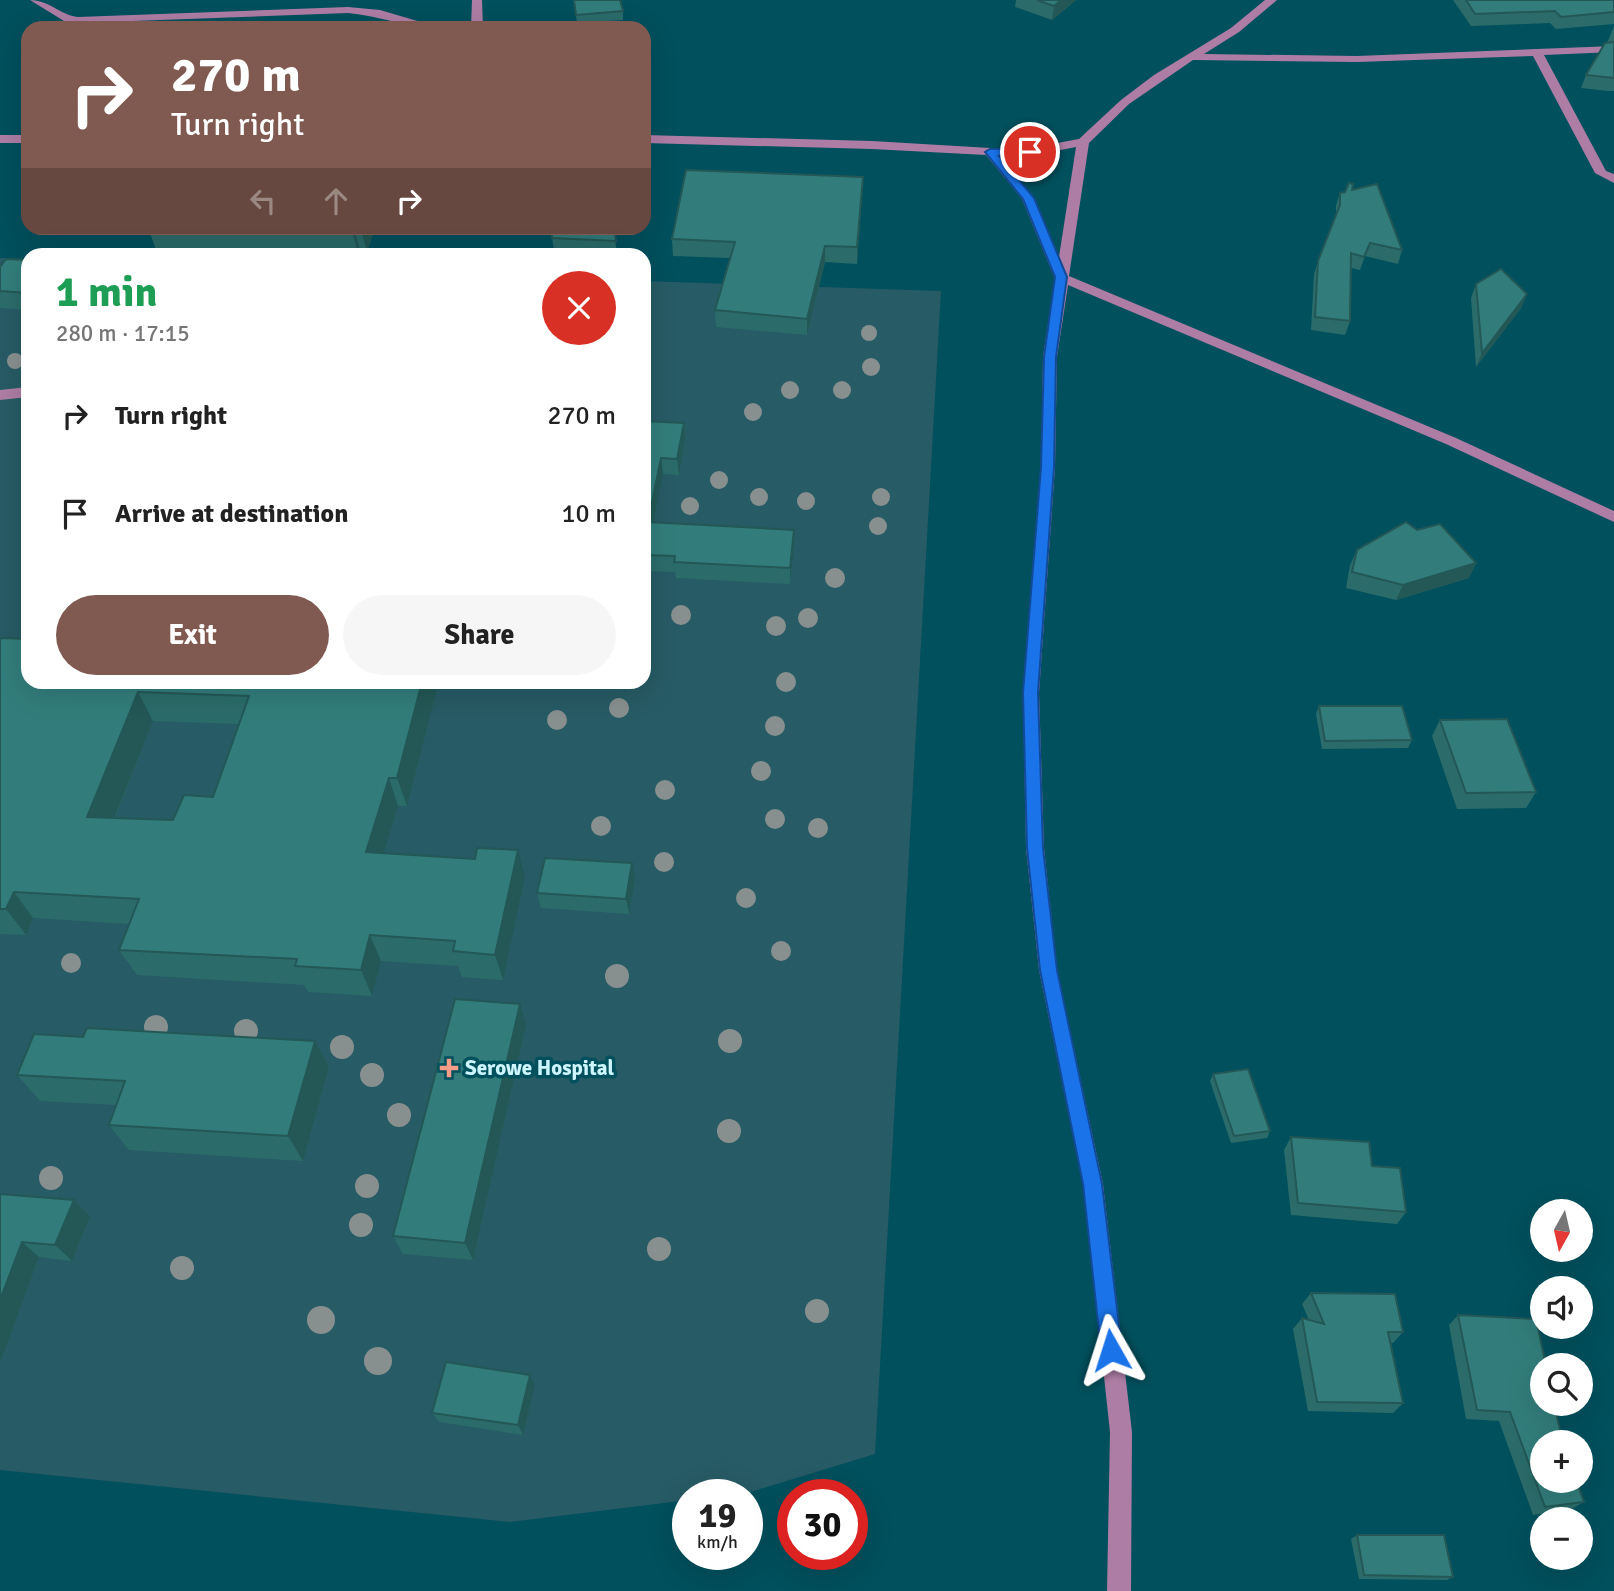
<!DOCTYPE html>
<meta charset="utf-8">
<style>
body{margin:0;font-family:Signika,sans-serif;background:#f6f6f6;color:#222;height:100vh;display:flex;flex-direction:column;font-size:26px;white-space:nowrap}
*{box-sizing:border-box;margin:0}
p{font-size:23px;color:#767676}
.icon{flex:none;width:38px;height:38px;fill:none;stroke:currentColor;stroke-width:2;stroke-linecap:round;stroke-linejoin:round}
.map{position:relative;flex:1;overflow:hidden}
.sheet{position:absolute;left:21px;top:248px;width:630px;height:441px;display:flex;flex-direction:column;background:#fff;border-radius:21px;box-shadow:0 7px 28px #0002}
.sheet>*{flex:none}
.guide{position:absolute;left:21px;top:21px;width:630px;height:214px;border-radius:21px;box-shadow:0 7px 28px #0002;background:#805a51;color:#fff;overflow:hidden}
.needle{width:46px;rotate:188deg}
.fabs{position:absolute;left:1530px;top:1199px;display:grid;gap:14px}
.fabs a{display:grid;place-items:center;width:63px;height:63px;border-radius:50%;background:#fff;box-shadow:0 7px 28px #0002;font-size:35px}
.speed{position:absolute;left:672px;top:1479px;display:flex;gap:14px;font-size:35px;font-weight:700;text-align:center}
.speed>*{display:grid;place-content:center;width:91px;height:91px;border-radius:50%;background:#fff;box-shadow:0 7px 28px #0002;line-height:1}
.speed small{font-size:18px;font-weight:400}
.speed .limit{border:10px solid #d22;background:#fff;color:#111}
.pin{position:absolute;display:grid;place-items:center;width:60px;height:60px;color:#fff;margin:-30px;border:4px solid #fff;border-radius:50%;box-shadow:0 2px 7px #0007}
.me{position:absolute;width:77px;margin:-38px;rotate:354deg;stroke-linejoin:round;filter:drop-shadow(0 0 5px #0008)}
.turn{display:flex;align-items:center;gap:24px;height:147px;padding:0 35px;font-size:32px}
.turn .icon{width:91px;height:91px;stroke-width:2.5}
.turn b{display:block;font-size:49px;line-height:60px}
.lanes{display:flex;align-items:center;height:66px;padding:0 35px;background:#0003;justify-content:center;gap:35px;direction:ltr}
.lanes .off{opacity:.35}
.round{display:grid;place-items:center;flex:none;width:74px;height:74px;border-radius:37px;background:#f6f6f6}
.overview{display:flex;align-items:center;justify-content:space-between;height:119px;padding:0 35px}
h1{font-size:42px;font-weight:800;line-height:52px;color:#1e9e55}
.primary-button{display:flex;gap:14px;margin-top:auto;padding:14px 35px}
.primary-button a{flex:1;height:80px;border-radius:42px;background:#805a51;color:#fff;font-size:28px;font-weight:800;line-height:80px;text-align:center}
.primary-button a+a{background:#f6f6f6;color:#222}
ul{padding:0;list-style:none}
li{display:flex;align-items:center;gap:21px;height:98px;padding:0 35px}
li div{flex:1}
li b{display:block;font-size:26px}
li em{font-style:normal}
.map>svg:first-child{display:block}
.built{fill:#275b65}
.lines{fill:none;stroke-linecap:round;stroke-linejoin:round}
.minor{fill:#ae7da5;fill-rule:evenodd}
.tree{fill:#88908f}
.wall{fill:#2b6c6a;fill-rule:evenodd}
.shaded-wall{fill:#235856}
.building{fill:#327d7b;stroke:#235856;stroke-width:2;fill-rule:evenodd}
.route{fill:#1a73e8;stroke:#114b97;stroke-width:2}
.poi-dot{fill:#f49e8a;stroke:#01505d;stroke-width:2.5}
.labels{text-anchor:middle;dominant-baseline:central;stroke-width:7;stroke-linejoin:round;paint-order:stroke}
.poi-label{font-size:21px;font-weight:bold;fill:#ccf5fe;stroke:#01505d;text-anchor:start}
</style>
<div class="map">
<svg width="1614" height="1591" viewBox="0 0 1614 1591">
<rect width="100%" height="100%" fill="#01505d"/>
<path class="built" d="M 0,258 L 28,259 L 28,682 L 644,682 L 644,281 L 941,291 L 875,1454 L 747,1493 L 688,1494 L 688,1500 L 510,1522 L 0,1470 Z"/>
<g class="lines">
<g class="minor">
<path d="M 30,0 C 49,0 60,15 78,17 L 348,7 L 380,10 L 441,28 C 409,28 379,16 348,13 L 78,23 L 64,21 Z"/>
<path d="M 472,0 L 482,0 L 483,28 L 471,28 Z"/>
<path d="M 1265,0 L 1277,0 L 1239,32 L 1204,54 L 1357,56 L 1614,46 L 1614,52 L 1544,55 L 1606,171 L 1614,174 L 1614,183 L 1595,173 L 1533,56 L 1357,62 L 1193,60 L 1129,104 L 1089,143 L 1069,276 L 1456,438 L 1614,511 L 1614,522 L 1446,444 L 1068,285 L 1057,357 L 1055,467 L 1039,693 L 1044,848 L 1057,970 L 1103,1184 L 1132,1432 L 1131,1591 L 1107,1591 L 1110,1432 L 1083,1184 L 1039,970 L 1026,848 L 1023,693 L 1041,467 L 1043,357 L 1055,279 L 1022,199 L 986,155 L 872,149 L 644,143 L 644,135 L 872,141 L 990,148 L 1030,148 L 1079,139 L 1121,100 L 1154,75 L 1231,28 ZM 1076,147 L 1059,257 L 1034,198 L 999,156 L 1030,156 Z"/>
<rect x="0" y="135" width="28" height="8"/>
<path d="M 28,387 L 28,397 L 0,400 L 0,390 Z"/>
</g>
</g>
<g class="tree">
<circle cx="869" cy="333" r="8"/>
<circle cx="15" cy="361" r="8"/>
<circle cx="871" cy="367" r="9"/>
<circle cx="790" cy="390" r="9"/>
<circle cx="842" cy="390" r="9"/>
<circle cx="753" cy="412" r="9"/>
<circle cx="719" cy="480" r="9"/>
<circle cx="759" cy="497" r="9"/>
<circle cx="881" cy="497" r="9"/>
<circle cx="806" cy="501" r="9"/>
<circle cx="690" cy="506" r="9"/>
<circle cx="878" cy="526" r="9"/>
<circle cx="835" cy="578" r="10"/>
<circle cx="681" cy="615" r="10"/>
<circle cx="808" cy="618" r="10"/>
<circle cx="776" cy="626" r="10"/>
<circle cx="786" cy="682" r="10"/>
<circle cx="619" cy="708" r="10"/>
<circle cx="557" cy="720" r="10"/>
<circle cx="775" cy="726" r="10"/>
<circle cx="761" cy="771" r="10"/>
<circle cx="665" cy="790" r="10"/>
<circle cx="775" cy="819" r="10"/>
<circle cx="601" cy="826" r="10"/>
<circle cx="818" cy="828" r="10"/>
<circle cx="664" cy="862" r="10"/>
<circle cx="746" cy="898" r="10"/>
<circle cx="781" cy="951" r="10"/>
<circle cx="71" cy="963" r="10"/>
<circle cx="617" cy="976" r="12"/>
<circle cx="156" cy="1027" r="12"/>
<circle cx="246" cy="1031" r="12"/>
<circle cx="730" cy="1041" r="12"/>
<circle cx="342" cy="1047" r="12"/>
<circle cx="372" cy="1075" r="12"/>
<circle cx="399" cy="1115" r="12"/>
<circle cx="729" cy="1131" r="12"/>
<circle cx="51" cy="1178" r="12"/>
<circle cx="367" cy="1186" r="12"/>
<circle cx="361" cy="1225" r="12"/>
<circle cx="659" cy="1249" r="12"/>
<circle cx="182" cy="1268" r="12"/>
<circle cx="817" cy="1311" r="12"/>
<circle cx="321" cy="1320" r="14"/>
<circle cx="378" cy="1361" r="14"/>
</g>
<g class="wall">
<path d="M 574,0 L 623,11 L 623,20 L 577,23 Z"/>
<path d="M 1016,0 L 1076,0 L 1052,20 L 1015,7 Z"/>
<path d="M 1453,0 L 1614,0 L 1614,24 L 1556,29 L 1550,23 L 1471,26 Z"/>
<path d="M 1614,26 L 1614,91 L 1608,91 L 1581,88 L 1586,75 L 1607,43 Z"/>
<path d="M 863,177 L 857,264 L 825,262 L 807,335 L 716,327 L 715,310 L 730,258 L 673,256 L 672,239 Z"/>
<path d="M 1352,190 L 1402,250 L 1398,264 L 1365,256 L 1360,270 L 1351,268 L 1350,321 L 1345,335 L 1311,330 L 1314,274 L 1318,261 L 1336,215 L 1336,206 L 1340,193 Z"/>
<path d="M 148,228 L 375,228 L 367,251 L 360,251 L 359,256 L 304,256 L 157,252 Z"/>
<path d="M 614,228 L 617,256 L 555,256 L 552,238 Z"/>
<path d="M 28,260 L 28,310 L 0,308 L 0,267 Z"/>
<path d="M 1476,284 L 1527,294 L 1521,308 L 1476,367 L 1471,298 Z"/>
<path d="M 644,421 L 685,439 L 679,475 L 663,474 L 653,522 L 794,530 L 794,546 L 790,584 L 676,578 L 675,572 L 644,571 Z"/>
<path d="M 1417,530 L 1476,563 L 1469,578 L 1396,600 L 1346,588 L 1350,565 L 1357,550 Z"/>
<path d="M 0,640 L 28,682 L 435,682 L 437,690 L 407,806 L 398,806 L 384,853 L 525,877 L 503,980 L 462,977 L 458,966 L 381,961 L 372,996 L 308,992 L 304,985 L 137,975 L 119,950 L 129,924 L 33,918 L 26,935 L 0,934 ZM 153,721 L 239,724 L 213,797 L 173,820 L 115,818 Z"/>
<path d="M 1319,706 L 1412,740 L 1408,748 L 1322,749 L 1316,714 Z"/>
<path d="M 1440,720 L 1536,792 L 1526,808 L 1457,809 L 1432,736 Z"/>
<path d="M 635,878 L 629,914 L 541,908 L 537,893 Z"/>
<path d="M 526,1025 L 473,1260 L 403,1254 L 393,1236 Z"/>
<path d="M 83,1037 L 315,1041 L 329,1067 L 303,1161 L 129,1150 L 109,1125 L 116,1105 L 40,1101 L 17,1075 Z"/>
<path d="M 1213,1074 L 1270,1131 L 1267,1138 L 1231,1143 L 1210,1081 Z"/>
<path d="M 1291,1137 L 1372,1166 L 1406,1212 L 1397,1224 L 1291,1215 L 1284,1150 Z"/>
<path d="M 0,1194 L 74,1200 L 90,1216 L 72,1261 L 39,1257 L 0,1363 Z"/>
<path d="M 1311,1293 L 1403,1332 L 1393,1343 L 1391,1343 L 1403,1403 L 1393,1413 L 1308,1411 L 1293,1329 L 1302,1318 L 1309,1320 L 1302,1304 Z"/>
<path d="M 1458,1315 L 1542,1442 L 1584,1502 L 1572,1509 L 1533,1515 L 1499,1421 L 1466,1419 L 1449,1325 Z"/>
<path d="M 535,1385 L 523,1435 L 439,1422 L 432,1413 Z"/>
<path d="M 1357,1535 L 1453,1577 L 1447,1580 L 1359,1579 L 1351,1539 Z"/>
</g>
<g class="shaded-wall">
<path d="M 1061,0 L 1076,0 L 1052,20 L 1054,6 Z"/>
<path d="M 863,177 L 862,194 L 857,264 L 857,247 Z"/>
<path d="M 351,228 L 354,228 L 360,251 L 359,256 Z"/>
<path d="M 360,228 L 375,228 L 367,251 Z"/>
<path d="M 825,246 L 825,262 L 807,335 L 807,319 Z"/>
<path d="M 1527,294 L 1521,308 L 1476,367 L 1482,353 Z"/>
<path d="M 684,423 L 685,439 L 679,475 L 677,459 Z"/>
<path d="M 661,458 L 663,474 L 650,538 L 648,522 Z"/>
<path d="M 794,530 L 794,546 L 790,584 L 790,568 Z"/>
<path d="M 1476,563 L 1469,578 L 1396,600 L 1403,585 Z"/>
<path d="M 422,682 L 435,682 L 437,690 L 407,806 L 397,778 Z"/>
<path d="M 138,692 L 153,721 L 104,844 L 87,817 Z"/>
<path d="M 389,778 L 398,806 L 376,879 L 366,852 Z"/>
<path d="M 518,850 L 525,877 L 503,980 L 495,955 Z"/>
<path d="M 632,863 L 635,878 L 629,914 L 626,899 Z"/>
<path d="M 14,892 L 33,918 L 26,935 L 6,909 Z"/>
<path d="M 370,935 L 381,961 L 372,996 L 361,970 Z"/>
<path d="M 520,1004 L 526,1025 L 473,1260 L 465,1243 Z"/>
<path d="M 315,1041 L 329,1067 L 303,1161 L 288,1136 Z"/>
<path d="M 74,1200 L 90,1216 L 72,1261 L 55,1245 Z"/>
<path d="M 22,1242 L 39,1257 L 0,1363 L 0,1300 Z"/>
<path d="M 530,1375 L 535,1385 L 523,1435 L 518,1425 Z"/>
</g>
<g class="building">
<path d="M 574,0 L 620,0 L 623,11 L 576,15 Z"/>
<path d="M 1037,0 L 1061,0 L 1054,6 Z"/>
<path d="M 1466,0 L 1614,0 L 1614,12 L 1561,17 L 1555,11 L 1475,14 Z"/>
<path d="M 1614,42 L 1614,78 L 1586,75 L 1605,43 Z"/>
<path d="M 686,170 L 863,177 L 857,247 L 825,246 L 807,319 L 715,310 L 735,242 L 672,239 Z"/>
<path d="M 1349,183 L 1353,184 L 1352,190 L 1377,184 L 1402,250 L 1370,243 L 1364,257 L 1351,253 L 1350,321 L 1315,317 L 1318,261 L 1340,205 L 1340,193 L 1345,192 Z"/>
<path d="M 551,228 L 614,228 L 616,241 L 552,238 Z"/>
<path d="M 6,259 L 28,260 L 28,293 L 0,291 L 0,267 Z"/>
<path d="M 1501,269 L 1527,294 L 1482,353 L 1476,284 Z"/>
<path d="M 644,421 L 684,423 L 677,459 L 661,458 L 648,522 L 794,530 L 790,568 L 674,562 L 675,556 L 644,555 Z"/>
<path d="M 1406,522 L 1417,530 L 1440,524 L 1476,563 L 1403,585 L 1352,572 L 1357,550 Z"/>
<path d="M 1,638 L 28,639 L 28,682 L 422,682 L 397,778 L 389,778 L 366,852 L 475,859 L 477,848 L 518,850 L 495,955 L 453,951 L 455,941 L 370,935 L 361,970 L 295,966 L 297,959 L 119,950 L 139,899 L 14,892 L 6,909 L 0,909 L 0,640 ZM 138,692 L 249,696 L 213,797 L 184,795 L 173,820 L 87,817 Z"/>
<path d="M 1319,706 L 1402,706 L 1412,740 L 1325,741 Z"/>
<path d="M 1507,719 L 1536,792 L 1466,793 L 1440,720 Z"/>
<path d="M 545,858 L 632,863 L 626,899 L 537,893 Z"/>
<path d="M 455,999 L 520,1004 L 465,1243 L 393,1236 Z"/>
<path d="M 87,1028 L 315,1041 L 288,1136 L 109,1125 L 125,1081 L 17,1075 L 34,1034 L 83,1037 Z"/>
<path d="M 1248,1069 L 1270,1131 L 1234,1136 L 1213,1074 Z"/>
<path d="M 1291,1137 L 1369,1142 L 1372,1166 L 1400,1168 L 1406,1212 L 1298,1203 Z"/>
<path d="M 0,1194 L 74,1200 L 55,1245 L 22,1242 L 0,1300 Z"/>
<path d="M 1311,1293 L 1395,1294 L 1403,1332 L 1388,1332 L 1403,1403 L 1317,1402 L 1302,1318 L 1324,1324 Z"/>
<path d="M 1458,1315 L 1536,1319 L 1546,1365 L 1542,1365 L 1542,1404 L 1554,1404 L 1563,1442 L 1542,1442 L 1542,1480 L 1576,1480 L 1584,1502 L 1545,1507 L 1510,1412 L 1477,1410 Z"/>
<path d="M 446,1362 L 530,1375 L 518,1425 L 432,1413 Z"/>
<path d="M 1357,1535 L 1444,1535 L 1453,1577 L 1364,1575 Z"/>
</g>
<path class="route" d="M 1030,148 L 1034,149 L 1034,154 L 999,156 L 1034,198 L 1067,277 L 1056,357 L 1054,467 L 1038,693 L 1043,848 L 1057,970 L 1102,1184 L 1122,1350 L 1119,1357 L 1111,1360 L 1104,1357 L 1101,1350 L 1083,1184 L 1040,970 L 1027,848 L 1023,693 L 1041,467 L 1044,357 L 1055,277 L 1023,199 L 985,152 L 990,149 Z"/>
<path class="poi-dot" d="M445.5 1057.5h7v7h7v7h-7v7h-7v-7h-7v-7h7z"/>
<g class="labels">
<g class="poi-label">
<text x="465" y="1068">Serowe Hospital</text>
</g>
</g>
</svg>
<div class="fabs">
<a><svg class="needle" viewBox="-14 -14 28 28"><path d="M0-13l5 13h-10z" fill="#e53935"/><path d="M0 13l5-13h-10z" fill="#767676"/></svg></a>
<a><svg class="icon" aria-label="sound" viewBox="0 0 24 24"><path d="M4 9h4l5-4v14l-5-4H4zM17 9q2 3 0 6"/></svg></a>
<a><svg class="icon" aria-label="search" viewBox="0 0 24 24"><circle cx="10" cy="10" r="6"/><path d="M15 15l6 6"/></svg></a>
<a>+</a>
<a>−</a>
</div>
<div class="speed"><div>19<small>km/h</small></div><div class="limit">30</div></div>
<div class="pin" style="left:1030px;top:152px;background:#d93025"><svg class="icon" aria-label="arrive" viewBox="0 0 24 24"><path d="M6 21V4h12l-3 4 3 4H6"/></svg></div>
<svg class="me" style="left:1111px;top:1350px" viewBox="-20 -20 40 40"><path d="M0-17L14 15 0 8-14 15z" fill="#1a73e8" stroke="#fff" stroke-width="4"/></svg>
<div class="guide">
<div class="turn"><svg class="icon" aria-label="right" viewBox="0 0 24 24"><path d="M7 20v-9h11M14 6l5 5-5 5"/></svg><div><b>270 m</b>Turn right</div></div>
<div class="lanes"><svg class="icon off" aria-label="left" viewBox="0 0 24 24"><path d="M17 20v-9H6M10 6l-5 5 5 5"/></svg><svg class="icon off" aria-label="ahead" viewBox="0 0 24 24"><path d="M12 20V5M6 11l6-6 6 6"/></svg><svg class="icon" aria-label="right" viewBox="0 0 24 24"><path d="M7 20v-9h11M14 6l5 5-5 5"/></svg></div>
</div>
<section class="sheet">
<div class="overview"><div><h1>1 min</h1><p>280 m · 17:15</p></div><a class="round" style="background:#d93025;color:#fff"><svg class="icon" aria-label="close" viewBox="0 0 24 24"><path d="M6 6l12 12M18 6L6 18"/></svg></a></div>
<ul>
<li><svg class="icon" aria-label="right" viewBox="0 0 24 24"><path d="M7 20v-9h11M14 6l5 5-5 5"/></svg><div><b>Turn right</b></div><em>270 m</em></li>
<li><svg class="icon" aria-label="arrive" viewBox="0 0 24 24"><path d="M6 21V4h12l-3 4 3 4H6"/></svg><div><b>Arrive at destination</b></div><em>10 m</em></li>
</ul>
<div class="primary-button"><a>Exit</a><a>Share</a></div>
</section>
</div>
